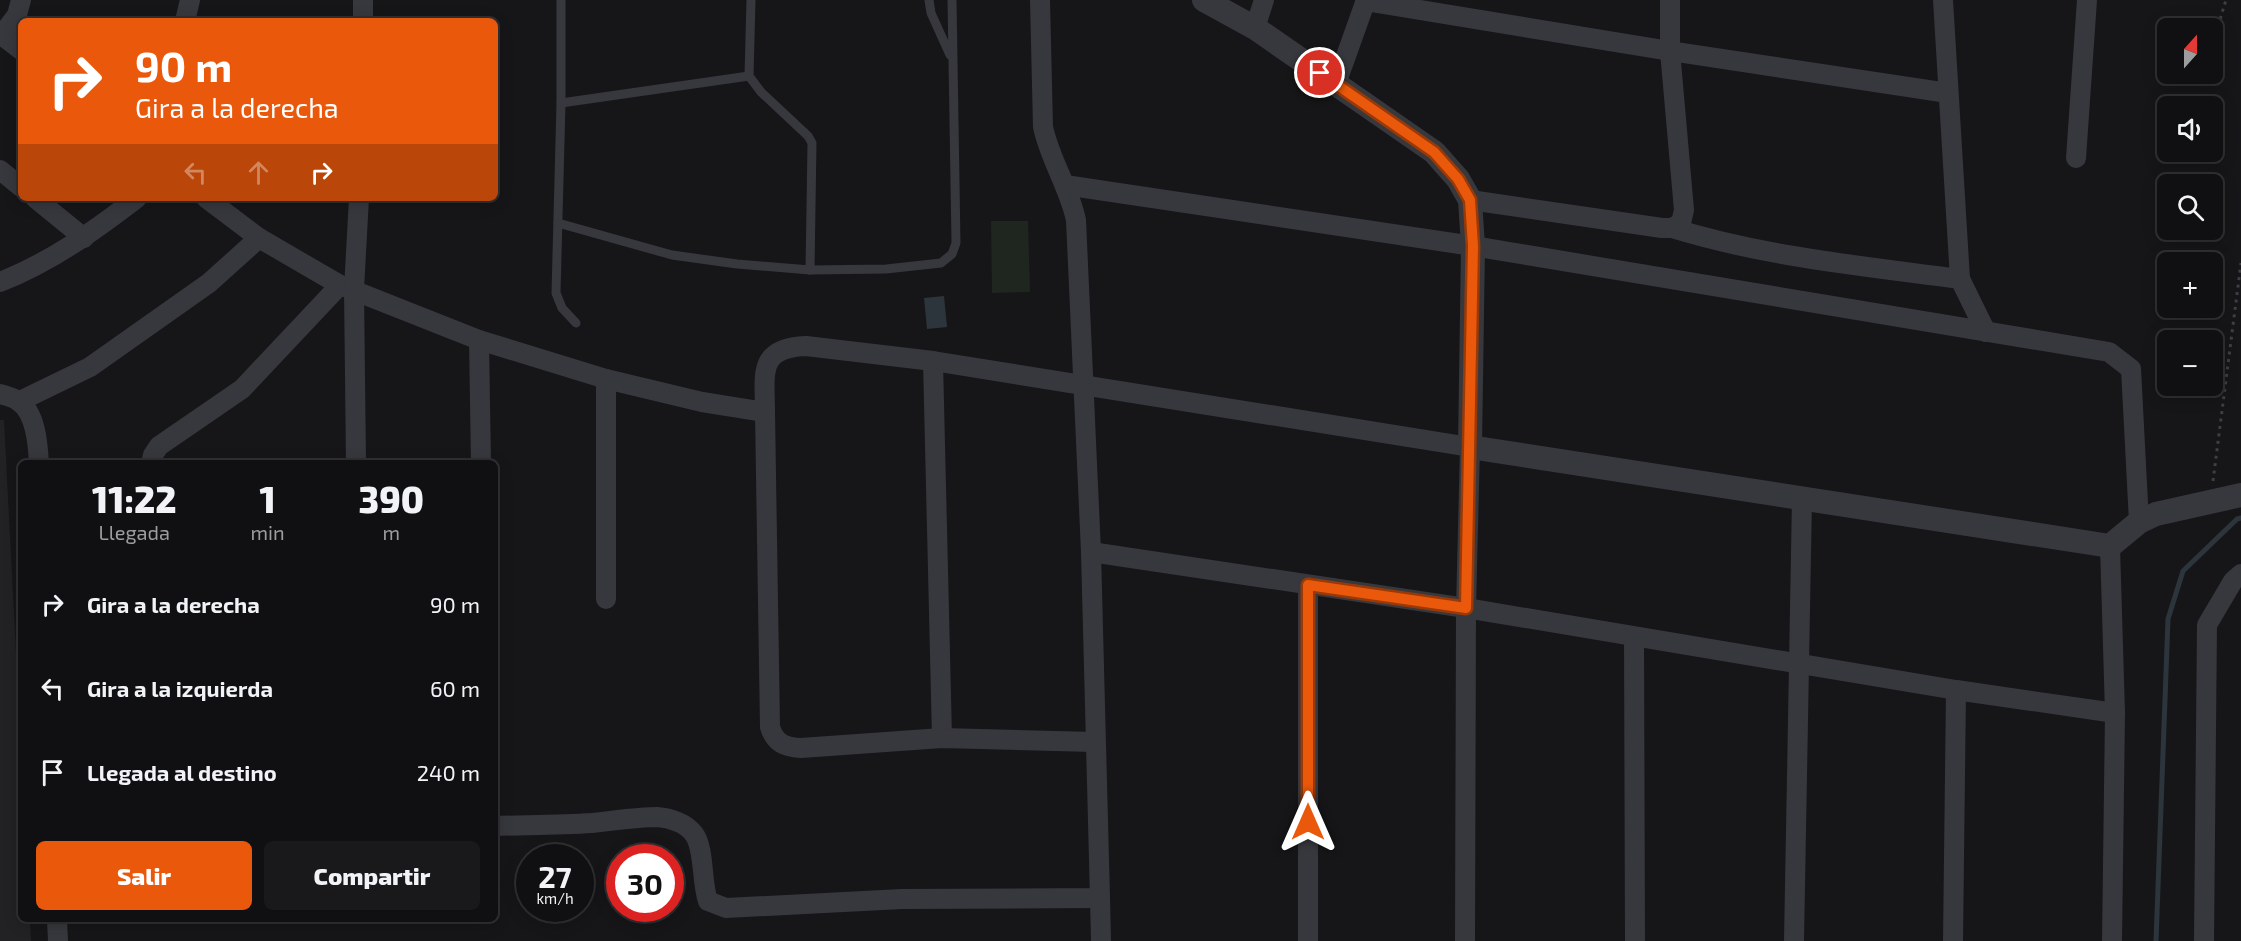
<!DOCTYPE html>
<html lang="es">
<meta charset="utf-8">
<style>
body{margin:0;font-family:"Exo 2",sans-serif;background:#19191b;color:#f1f3f6;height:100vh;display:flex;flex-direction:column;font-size:22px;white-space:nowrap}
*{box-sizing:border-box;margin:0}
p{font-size:20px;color:#9c9d9f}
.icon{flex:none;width:33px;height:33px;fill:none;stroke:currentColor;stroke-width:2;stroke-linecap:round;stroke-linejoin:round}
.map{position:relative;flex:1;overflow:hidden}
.drawer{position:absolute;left:18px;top:460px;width:480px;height:462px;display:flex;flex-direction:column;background:#101012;border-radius:9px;box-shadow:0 3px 15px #0003,0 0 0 2px #303032}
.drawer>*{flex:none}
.top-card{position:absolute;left:18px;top:18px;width:480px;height:183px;border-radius:9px;box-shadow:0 3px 15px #0003,0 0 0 2px #303032;background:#ea580c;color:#fff;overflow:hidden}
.needle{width:39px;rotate:21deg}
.controls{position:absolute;left:2157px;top:18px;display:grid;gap:12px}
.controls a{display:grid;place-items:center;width:66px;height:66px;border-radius:9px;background:#101012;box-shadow:0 3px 15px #0003,0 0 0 2px #303032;font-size:30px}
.speed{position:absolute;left:516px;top:844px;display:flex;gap:12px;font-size:30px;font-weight:700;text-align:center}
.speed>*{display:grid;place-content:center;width:78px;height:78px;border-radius:50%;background:#101012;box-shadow:0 3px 15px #0003,0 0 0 2px #303032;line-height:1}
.speed small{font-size:15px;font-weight:400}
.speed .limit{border:9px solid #d22;background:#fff;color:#111}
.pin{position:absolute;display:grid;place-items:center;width:51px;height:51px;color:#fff;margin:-26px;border:3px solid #fff;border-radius:50%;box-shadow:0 2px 6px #0007}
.me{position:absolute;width:66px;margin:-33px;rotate:0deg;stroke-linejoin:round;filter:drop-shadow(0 0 4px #0008)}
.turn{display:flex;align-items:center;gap:21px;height:126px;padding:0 18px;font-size:27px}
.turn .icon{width:78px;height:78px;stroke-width:2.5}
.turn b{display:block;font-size:42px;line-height:51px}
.lanes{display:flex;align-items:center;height:57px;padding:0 18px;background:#0003;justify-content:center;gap:30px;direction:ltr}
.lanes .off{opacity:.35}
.eta{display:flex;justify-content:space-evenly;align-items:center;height:102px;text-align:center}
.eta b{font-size:36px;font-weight:800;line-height:42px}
.primary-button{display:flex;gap:12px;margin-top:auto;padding:12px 18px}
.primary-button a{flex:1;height:69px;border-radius:9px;background:#ea580c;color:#fff;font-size:24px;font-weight:800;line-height:69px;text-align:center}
.primary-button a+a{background:#19191b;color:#f1f3f6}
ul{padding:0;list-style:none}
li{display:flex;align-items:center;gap:18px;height:84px;padding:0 18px}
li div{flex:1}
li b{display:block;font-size:22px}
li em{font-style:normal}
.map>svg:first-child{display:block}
.built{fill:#222225}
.green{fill:#1e261f}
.water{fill:#2c353c}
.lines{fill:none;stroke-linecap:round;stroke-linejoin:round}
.stream{stroke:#2c353c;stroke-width:5}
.path{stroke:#3d3f44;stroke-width:3;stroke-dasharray:3 4.5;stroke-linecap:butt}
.service{stroke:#37383d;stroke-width:9}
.minor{stroke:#37383d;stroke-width:20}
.tertiary{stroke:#37383d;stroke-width:24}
.route-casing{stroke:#983908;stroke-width:15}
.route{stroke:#ea580c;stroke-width:10}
</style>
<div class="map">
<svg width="2241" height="941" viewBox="0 0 2241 941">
<rect width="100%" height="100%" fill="#161618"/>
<path class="built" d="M 0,420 L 4,420 L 21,750 L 21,920 L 30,920 L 31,941 L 0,941 Z"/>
<path class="green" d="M 991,221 L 1028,221 L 1030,292 L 992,293 Z"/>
<path class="water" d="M 944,296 L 947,327 L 927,329 L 924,298 Z"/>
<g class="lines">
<path class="stream" d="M 2156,941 L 2168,619 L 2183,571 L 2237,519 L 2241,518"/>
<g class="path">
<path d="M 2218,26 L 2226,0"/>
<path d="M 2213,481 L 2241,263"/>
</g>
<g class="service">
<path d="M 561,0 L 561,103 L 556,293 L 562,308 L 576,323"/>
<path d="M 751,0 L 749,76 L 761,92 L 808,136 L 812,143 L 810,270"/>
<path d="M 929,0 L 931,13 L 950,55"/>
<path d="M 561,103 L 749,76"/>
<path d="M 558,223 L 672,255 L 737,264 L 810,270 L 886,269 L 941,263 L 952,254 L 956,243 L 952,0"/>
</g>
<g class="minor">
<path d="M 1365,1 L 1670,51 L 1948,93"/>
<path d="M 185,21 L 190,0"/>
<path d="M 363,21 L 363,0"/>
<path d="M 1255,28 L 1264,0"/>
<path d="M 0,34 L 21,50"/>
<path d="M 2,35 L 17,15 L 21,0"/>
<path d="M 1336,84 L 1366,0"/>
<path d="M 2076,158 L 2087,0"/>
<path d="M 0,170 L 21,187"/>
<path d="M 1065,185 L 1473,246 L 2109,352 L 2131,369 L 2139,522"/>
<path d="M 35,198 L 84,238"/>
<path d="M 206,198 L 259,238 L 340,285 L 479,340 L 606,379 L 702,402 L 765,412 C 765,374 757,348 806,346 L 933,361 L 1470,447 L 1466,608 L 1465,941"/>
<path d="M 1470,200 L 1662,228 L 1672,228 L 1681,223 L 1684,210 L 1670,51 L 1670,0"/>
<path d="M 1672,228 C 1766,257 1863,266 1960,279 L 1943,0"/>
<path d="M 1960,279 L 1986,332"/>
<path d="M 0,282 C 51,262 94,231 137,198"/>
<path d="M 479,340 L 481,464"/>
<path d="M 933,361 L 942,738"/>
<path d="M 606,379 L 606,599"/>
<path d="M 0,394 C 6,396 13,397 18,401 C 36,412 38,445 39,464"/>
<path d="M 20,401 L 90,367 L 209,283 L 259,238"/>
<path d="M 765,412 L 770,727 C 775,743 784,747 801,748 L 942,738 L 1094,742"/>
<path d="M 151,464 L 153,455 L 159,446 L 242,389 L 340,285"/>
<path d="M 356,464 L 354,289 L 359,198"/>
<path d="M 2110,546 L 2115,713 L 2112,941"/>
<path d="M 1091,552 L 1466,608 L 1956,690 L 2115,713"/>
<path d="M 1634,637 L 1635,941"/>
<path d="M 495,826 C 527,825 560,825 592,823 C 613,821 636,817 657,817 C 670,818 686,823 694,834 C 705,849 701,882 708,901 L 726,908 L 902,899 L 1100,898 L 1091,552 L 1076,220 C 1069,187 1050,160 1043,127 L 1040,0"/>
<path d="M 1100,898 L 1101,941"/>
<path d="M 57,920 L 58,941"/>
<path d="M 1308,941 L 1308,585"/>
<path d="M 1794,941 L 1802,498"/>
<path d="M 1953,941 L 1956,690"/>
<path d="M 2204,941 L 2207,625 L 2233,581 L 2241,574"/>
</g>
<path class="tertiary" d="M 1204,0 L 1255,28 L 1434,152 L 1458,179 L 1470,200 L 1473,246 L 1470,447 L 2110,546 L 2139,522 L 2156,514 L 2241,495"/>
</g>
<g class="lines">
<defs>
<path id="route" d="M 1308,822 L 1308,585 L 1466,608 L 1473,246 L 1470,200 L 1458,179 L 1434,152 L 1320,73"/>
</defs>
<use href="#route" class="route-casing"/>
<use href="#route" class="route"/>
</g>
</svg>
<div class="controls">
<a><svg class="needle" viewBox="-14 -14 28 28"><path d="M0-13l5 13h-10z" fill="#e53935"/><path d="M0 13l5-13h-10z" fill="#9c9d9f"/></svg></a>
<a><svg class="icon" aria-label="sound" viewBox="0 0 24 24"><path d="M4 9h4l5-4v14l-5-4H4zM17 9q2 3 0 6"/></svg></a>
<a><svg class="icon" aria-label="search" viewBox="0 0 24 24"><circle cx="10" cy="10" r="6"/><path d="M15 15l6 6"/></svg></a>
<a>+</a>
<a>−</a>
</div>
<div class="speed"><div>27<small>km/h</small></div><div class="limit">30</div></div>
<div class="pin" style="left:1320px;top:73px;background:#d93025"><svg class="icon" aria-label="arrive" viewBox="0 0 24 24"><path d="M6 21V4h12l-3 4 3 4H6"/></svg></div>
<svg class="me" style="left:1308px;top:822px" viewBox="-20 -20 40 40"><path d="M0-17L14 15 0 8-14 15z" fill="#ea580c" stroke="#fff" stroke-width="4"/></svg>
<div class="top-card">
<div class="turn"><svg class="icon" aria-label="right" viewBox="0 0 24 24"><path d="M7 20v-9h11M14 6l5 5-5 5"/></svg><div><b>90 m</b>Gira a la derecha</div></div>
<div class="lanes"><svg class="icon off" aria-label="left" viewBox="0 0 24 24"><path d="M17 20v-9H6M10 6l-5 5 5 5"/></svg><svg class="icon off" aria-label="ahead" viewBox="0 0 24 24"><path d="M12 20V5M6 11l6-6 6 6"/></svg><svg class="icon" aria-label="right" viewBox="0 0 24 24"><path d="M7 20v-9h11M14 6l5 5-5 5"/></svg></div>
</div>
<section class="drawer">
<div class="eta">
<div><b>11:22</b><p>Llegada</p></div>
<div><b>1</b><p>min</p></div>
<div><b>390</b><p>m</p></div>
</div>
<ul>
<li><svg class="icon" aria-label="right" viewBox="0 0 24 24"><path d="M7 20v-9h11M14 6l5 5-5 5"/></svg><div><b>Gira a la derecha</b></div><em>90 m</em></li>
<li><svg class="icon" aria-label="left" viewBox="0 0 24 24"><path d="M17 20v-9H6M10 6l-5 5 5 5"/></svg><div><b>Gira a la izquierda</b></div><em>60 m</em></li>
<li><svg class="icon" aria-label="arrive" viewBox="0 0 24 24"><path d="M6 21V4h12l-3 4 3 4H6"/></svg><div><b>Llegada al destino</b></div><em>240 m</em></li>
</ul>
<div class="primary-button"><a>Salir</a><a>Compartir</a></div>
</section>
</div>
